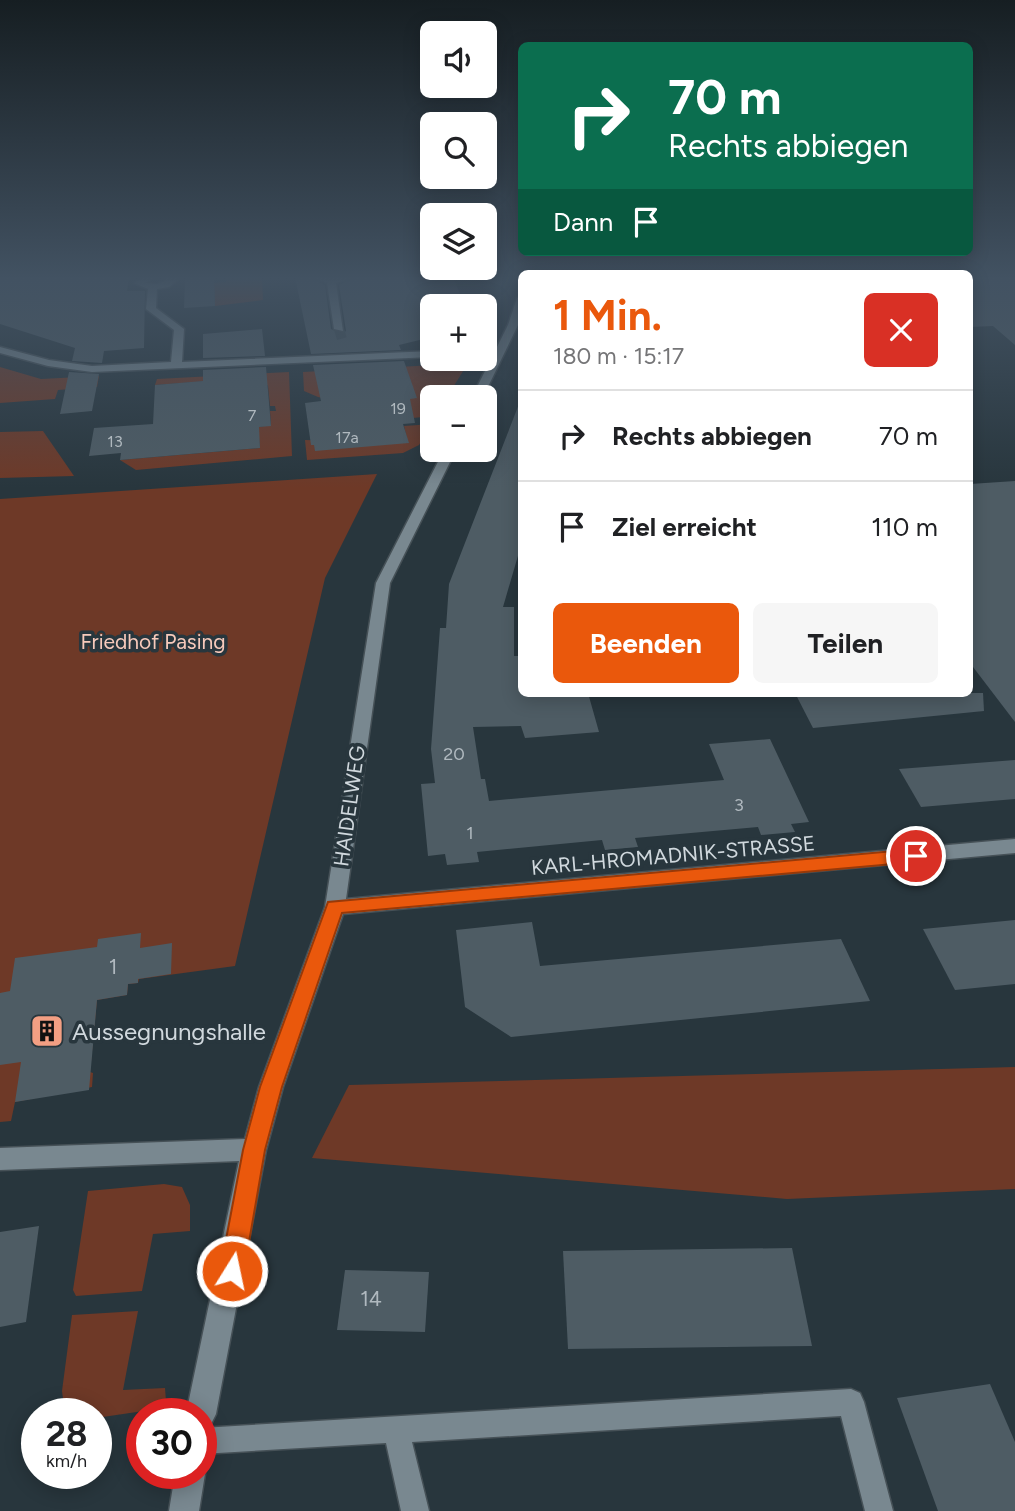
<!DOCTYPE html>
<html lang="de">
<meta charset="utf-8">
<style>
body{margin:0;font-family:Figtree,sans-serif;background:#f6f6f6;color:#202124;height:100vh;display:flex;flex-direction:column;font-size:26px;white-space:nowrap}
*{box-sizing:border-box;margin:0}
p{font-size:23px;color:#757577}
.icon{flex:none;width:38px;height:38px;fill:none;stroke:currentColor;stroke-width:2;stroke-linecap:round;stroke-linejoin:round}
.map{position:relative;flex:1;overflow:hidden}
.details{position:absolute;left:518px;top:270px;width:455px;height:427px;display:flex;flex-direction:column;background:#fff;border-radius:10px;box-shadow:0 4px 18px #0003}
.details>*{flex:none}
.banner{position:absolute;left:518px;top:42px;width:455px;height:214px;border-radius:10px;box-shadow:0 4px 18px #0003;background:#0b6e4f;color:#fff;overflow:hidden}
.tools{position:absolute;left:420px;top:21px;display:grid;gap:14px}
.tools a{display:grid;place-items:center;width:77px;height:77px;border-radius:10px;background:#fff;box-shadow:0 4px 18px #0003;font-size:35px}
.speed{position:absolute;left:21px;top:1398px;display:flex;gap:14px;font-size:35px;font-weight:700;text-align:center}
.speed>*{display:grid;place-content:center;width:91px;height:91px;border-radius:50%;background:#fff;box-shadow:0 4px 18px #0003;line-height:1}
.speed small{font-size:18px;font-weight:400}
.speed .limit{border:10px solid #d22;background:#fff;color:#111}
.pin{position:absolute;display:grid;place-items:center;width:60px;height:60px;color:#fff;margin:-30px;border:4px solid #fff;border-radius:50%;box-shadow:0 2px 7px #0007}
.me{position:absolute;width:77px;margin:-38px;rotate:10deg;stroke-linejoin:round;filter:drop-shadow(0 0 5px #0008)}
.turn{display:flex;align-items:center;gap:24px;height:147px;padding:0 35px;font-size:32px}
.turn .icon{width:91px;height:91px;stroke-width:2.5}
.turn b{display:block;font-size:49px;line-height:60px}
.then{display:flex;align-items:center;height:66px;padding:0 35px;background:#0003;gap:14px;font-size:26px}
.round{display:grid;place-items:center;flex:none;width:74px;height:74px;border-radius:10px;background:#f6f6f6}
.summary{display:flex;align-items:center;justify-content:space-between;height:119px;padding:0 35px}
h1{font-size:42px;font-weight:700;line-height:52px;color:#ea580c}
.cta{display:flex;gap:14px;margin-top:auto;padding:14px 35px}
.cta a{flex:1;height:80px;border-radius:10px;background:#ea580c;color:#fff;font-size:28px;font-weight:700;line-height:80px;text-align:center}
.cta a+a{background:#f6f6f6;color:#202124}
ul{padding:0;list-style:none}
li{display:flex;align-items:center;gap:21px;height:91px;padding:0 35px;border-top:2px solid #e0e0e0}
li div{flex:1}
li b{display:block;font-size:26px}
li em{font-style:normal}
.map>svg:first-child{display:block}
.green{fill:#6e3927}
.building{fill:#4e5c64}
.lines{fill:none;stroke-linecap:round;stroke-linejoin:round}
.minor-tunnel{stroke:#414e55;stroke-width:10;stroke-dasharray:10 5;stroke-linecap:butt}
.service-casing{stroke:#465157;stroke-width:3}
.minor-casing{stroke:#465157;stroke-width:3}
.service{fill:#798890;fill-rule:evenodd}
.minor{fill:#798890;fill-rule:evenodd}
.route{fill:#ea580c;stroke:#983908;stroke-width:2}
.labels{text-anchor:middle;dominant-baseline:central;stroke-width:7;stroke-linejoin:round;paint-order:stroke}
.far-number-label{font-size:16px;fill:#b0b9bf}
.number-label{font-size:18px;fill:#b0b9bf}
.park-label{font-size:21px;fill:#f7cabb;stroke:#28363d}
.street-label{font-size:21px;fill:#d0d8dd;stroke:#28363d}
.near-number-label{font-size:21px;fill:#b0b9bf}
.near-poi-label{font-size:24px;fill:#d0d8dd;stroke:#28363d;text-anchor:start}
</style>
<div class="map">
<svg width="1015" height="1511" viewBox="0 0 1015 1511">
<rect width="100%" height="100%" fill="#28363d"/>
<g class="green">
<path d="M 226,277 L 262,277 L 263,300 L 215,306 L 214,283 L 226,282 Z"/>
<path d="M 454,364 L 465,368 L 447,397 L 432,397 L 432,416 L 413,418 L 318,397 L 304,391 L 303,372 Z"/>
<path d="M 0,367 L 41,379 L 99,376 L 97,387 L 58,390 L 55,399 L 0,403 Z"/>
<path d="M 289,372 L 292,456 L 136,470 L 120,460 L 260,448 L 258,427 L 271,425 L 270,411 L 276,411 L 275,406 L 270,406 L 268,386 L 261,377 L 155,385 L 157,379 Z"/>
<path d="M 432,424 L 419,445 L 403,453 L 307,460 L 305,440 L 408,443 L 404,426 Z"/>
<path d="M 43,431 L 74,476 L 0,478 L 0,432 Z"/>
<path d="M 377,474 L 325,578 L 235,966 L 139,979 L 138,983 L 128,984 L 127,995 L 97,1000 L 90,1072 L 93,1073 L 92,1087 L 15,1102 L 11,1121 L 0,1122 L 0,499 Z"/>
<path d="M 1015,1067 L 1015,1189 L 787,1199 L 312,1158 L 349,1085 Z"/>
<path d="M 164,1184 L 182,1187 L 190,1205 L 190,1231 L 153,1234 L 142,1291 L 76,1296 L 73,1290 L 88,1191 Z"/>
<path d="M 138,1311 L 123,1390 L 165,1388 L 166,1401 L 157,1409 L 96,1418 L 96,1414 L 65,1414 L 62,1391 L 72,1315 Z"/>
</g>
<g class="building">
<path d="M 18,277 L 129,278 L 127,291 L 145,291 L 144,348 L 104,351 L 102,363 L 72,361 L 75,348 L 0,324 L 0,278 Z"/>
<path d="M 214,277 L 215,306 L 184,308 L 185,278 Z"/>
<path d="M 295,277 L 309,277 L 325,285 L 331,329 L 342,334 L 346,331 L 339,285 L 356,277 L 453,277 L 465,306 L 432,306 L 432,337 L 399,345 L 401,350 L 311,354 Z"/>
<path d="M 970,277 L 1015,277 L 1015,345 L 993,326 L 970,327 Z"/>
<path d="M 262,329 L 265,356 L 203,358 L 203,334 Z"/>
<path d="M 404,361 L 417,398 L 410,399 L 415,423 L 403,424 L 409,443 L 315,451 L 314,445 L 311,445 L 305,403 L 321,401 L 313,365 Z"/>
<path d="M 266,367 L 271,426 L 259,427 L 260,448 L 120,460 L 121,453 L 89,456 L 94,428 L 153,424 L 155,385 L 203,381 L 203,370 Z"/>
<path d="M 69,372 L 99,374 L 92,411 L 60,414 Z"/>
<path d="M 519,404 L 522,404 L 522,542 L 503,607 L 514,607 L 514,656 L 522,656 L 522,693 L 588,693 L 599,732 L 525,738 L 521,726 L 473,727 L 481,779 L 485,779 L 489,801 L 724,780 L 709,744 L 770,739 L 809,822 L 791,824 L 795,832 L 761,835 L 758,827 L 635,838 L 638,847 L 605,850 L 602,840 L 477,852 L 479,862 L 447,865 L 445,854 L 428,856 L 421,784 L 435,783 L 431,749 L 440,628 L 446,628 L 449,584 Z"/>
<path d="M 1015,481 L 1015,722 L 970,663 L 970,484 Z"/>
<path d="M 795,693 L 983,693 L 984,711 L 813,728 Z"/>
<path d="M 1015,760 L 1015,799 L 921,807 L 899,769 Z"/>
<path d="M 1015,920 L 1015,984 L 955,990 L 923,929 Z"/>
<path d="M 532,922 L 540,966 L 841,939 L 870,1001 L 511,1037 L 465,1007 L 456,930 Z"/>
<path d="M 141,933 L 140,948 L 172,943 L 171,974 L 138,979 L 138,983 L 128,984 L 127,995 L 97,1000 L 89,1090 L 15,1102 L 21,1062 L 0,1065 L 0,993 L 10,991 L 15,958 L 97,947 L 98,939 Z"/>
<path d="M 39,1226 L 26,1322 L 0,1327 L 0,1232 Z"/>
<path d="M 792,1248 L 812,1346 L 568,1349 L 563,1251 Z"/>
<path d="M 345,1270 L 429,1272 L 425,1332 L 337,1330 Z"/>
<path d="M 990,1384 L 1015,1442 L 1015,1511 L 938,1511 L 897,1398 Z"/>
</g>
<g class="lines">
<path class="minor-tunnel" d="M 339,329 L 342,339"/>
<defs>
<path id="service" d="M 851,1389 L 860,1393 L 864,1402 L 893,1511 L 865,1511 L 841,1416 L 412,1442 L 429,1511 L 401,1511 L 386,1443 L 201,1454 L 201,1428 Z"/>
<g id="minor">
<path d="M 144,277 L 154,277 L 146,283 L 156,284 L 166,281 L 164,277 L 174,277 L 178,280 L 169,287 L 157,289 L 156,308 L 184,329 L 182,362 L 432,351 L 432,357 L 92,372 L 48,366 L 0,353 L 0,347 L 49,360 L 92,366 L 171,362 L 174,330 L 146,309 L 148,289 L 134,283 Z"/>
<path d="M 312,277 L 353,277 L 336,283 L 343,331 L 334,329 L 327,283 Z"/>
<path d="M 522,295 L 522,314 L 518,325 L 483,397 L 472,397 L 508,325 L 517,298 Z"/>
<path d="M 444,450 L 456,450 L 390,583 L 346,899 L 1015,839 L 1015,853 L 343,914 L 283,1087 L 266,1150 L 216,1414 L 211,1424 L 201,1428 L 201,1414 L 186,1414 L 239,1161 L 0,1170 L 0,1148 L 245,1139 L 259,1087 L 325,907 L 376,583 Z"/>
<path d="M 201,1465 L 205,1474 L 199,1511 L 169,1511 L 175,1474 L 201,1474 Z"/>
</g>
</defs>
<use href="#service" class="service-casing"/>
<use href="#minor" class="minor-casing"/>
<use href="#service" class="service"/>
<use href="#minor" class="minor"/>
</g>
<linearGradient id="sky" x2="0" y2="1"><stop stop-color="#161e22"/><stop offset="0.57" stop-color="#425262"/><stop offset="1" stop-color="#425262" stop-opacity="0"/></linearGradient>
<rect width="1015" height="488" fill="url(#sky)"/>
<path class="route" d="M 916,849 L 925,856 L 916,862 L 342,913 L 282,1087 L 265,1150 L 244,1271 L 240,1280 L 232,1283 L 223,1280 L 220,1271 L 243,1150 L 260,1087 L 328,902 Z"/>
<defs>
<symbol id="building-square" viewBox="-11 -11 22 22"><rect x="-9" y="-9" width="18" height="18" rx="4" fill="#f39f83" stroke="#28363d"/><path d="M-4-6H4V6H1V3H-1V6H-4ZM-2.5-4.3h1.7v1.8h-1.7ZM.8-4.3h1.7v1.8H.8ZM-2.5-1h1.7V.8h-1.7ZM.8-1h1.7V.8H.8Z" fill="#111"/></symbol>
</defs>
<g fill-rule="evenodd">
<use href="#building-square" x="28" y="1012" width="38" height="38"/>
</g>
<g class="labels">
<g class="far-number-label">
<text x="398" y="408">19</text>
<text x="252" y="415">7</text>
<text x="347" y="437">17a</text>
<text x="115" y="441">13</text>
</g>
<g class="number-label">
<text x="454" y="754">20</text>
<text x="739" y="805">3</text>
<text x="470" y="833">1</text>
</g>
<g class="park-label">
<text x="153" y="641">Friedhof Pasing</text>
</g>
<g class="street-label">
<text transform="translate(349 806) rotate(-82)">HAIDELWEG</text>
<text transform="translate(673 855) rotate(-5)">KARL-HROMADNIK-STRASSE</text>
</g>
<g class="near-number-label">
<text x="113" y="966">1</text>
<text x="371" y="1298">14</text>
</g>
<g class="near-poi-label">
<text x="72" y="1031">Aussegnungshalle</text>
</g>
</g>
</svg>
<div class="tools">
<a><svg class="icon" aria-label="sound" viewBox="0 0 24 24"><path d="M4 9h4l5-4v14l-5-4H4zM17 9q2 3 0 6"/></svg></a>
<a><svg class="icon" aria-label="search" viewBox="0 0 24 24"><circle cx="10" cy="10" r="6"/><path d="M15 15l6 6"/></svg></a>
<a><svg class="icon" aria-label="layers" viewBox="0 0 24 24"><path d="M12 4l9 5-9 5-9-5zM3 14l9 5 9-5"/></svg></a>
<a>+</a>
<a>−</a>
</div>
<div class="speed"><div>28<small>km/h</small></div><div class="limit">30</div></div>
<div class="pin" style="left:916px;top:856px;background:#d93025"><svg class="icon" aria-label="arrive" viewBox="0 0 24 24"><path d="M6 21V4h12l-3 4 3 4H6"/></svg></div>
<svg class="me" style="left:232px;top:1271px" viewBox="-20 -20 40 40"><circle r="17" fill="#ea580c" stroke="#fff" stroke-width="3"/><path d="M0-11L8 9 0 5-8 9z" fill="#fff"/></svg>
<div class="banner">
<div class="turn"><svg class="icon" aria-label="right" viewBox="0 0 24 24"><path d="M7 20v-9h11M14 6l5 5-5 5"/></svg><div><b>70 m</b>Rechts abbiegen</div></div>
<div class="then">Dann<svg class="icon" aria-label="arrive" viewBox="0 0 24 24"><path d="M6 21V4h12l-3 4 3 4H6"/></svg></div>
</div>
<section class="details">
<div class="summary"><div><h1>1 Min.</h1><p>180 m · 15:17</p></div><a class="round" style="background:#d93025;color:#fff"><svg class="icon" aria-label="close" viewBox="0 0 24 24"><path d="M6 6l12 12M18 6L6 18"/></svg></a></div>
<ul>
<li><svg class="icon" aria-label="right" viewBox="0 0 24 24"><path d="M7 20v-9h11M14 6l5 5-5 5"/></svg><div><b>Rechts abbiegen</b></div><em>70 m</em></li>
<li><svg class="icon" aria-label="arrive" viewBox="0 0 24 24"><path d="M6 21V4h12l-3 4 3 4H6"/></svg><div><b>Ziel erreicht</b></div><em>110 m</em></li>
</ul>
<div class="cta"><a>Beenden</a><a>Teilen</a></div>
</section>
</div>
